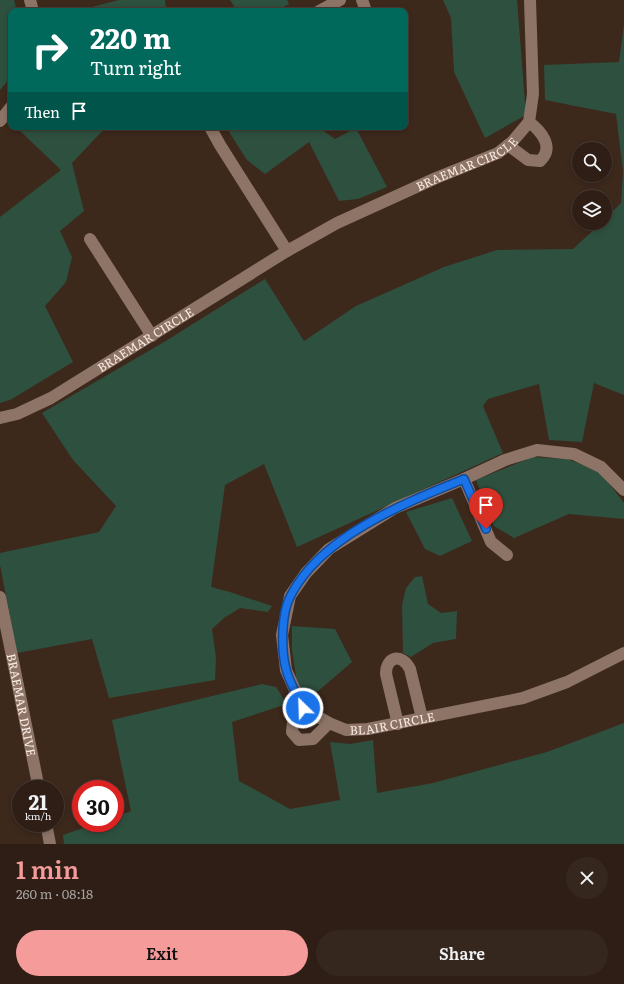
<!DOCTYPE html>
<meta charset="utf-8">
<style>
body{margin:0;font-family:Literata,serif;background:#36271e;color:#f1f3f6;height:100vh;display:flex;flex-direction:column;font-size:15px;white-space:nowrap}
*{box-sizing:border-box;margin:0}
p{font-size:13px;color:#a7a2a0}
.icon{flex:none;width:22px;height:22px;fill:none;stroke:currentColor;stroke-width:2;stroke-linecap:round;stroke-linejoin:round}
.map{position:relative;height:844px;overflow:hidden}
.side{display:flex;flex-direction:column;background:#2e1e15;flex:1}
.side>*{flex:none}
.guide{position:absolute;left:8px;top:8px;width:400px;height:122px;border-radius:8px;box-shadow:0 2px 6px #0003,0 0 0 1px #493c34;background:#00695c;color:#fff;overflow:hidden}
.buttons{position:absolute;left:572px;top:142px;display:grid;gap:8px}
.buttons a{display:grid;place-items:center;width:40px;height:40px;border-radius:50%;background:#2e1e15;box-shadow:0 2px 6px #0003,0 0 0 1px #493c34;font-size:20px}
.speed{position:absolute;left:12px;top:780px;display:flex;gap:8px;font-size:20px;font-weight:700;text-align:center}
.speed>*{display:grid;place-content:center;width:52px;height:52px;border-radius:50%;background:#2e1e15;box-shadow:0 2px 6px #0003,0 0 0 1px #493c34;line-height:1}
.speed small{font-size:10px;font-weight:400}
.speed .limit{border:6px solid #d22;background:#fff;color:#111}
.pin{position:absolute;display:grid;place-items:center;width:34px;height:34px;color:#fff;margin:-41px -17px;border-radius:50% 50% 50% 0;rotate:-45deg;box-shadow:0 0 4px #0007}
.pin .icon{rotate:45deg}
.me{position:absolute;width:44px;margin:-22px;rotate:336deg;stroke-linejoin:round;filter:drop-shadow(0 0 3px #0008)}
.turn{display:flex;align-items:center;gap:14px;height:84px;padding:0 16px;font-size:18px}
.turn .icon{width:52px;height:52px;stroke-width:2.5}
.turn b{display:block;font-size:28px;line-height:34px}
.then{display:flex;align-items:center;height:38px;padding:0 16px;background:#0003;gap:8px;font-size:15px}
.round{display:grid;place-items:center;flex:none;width:42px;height:42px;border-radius:21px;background:#36271e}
.head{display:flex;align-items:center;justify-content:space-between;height:68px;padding:0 16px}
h1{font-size:24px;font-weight:600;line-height:30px;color:#f59b9a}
.button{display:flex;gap:8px;margin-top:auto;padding:8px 16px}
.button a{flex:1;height:46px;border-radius:24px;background:#f59b9a;color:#111;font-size:16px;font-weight:600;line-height:46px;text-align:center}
.button a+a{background:#36271e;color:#f1f3f6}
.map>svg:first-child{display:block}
.green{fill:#2e503f}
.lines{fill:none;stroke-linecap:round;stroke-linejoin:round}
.minor{stroke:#8d7467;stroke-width:12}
.route-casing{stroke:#114b97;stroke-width:10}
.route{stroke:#1a73e8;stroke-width:7}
.labels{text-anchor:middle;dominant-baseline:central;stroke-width:4;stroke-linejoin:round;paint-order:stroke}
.street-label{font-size:12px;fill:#f9ebe3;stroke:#321e13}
</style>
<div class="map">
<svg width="624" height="844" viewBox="0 0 624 844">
<rect width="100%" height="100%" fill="#3d281c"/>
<g class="green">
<path d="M 0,0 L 14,0 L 17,11 L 11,11 L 11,77 L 0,90 Z"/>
<path d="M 119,0 L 165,0 L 166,11 L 76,11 Z"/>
<path d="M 230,0 L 287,0 L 289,4 L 275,11 L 237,11 Z"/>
<path d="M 443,0 L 517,0 L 526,115 L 485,138 L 454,72 L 451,18 Z"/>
<path d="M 624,24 L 624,395 L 594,383 L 582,442 L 549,440 L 539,384 L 488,399 L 483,406 L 503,453 L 297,547 L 264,464 L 225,485 L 211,587 L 230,592 L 272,606 L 268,612 L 240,608 L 224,618 L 212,629 L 216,658 L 215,680 L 109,698 L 92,639 L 17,653 L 0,565 L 0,553 L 99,532 L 116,506 L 73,460 L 42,413 L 164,342 L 265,279 L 304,341 L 356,306 L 444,267 L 497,250 L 573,249 L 601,223 L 605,223 L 605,219 L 621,203 L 623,171 L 616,114 L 545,100 L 544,65 L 619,62 Z"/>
<path d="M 16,127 L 106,127 L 72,163 L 84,211 L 60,231 L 72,257 L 66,282 L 45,306 L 73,362 L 10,400 L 0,403 L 0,217 L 61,170 Z"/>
<path d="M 226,127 L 318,127 L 335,139 L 356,128 L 387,187 L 358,199 L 339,201 L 309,142 L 265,174 L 247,160 Z"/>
<path d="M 533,457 L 567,459 L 600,471 L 624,503 L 624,519 L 569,514 L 514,538 L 494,526 L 476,480 Z"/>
<path d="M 452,498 L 472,541 L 440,556 L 425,549 L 406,512 Z"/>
<path d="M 422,576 L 428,604 L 441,613 L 457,611 L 456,639 L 433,643 L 411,657 L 403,653 L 402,605 L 406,588 L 415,577 Z"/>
<path d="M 292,626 L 335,629 L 352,662 L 310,698 L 298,690 L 292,650 Z"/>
<path d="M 262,684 L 276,687 L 287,704 L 232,722 L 239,781 L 290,809 L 340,800 L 330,742 L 350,744 L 373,740 L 377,793 L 433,783 L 547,752 L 624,723 L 624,844 L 64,844 L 63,835 L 97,823 L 115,823 L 115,817 L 131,811 L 112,720 Z"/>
</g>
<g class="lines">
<g class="minor">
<path d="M 30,0 L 33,11"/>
<path d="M 362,0 L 366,11"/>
<path d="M 319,11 L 340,0"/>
<path d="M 0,121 L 11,107"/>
<path d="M 210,127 L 220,145 L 287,251"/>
<path d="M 508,145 L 528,160 L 540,161 C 555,147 541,131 529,122"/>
<path d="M 90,239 L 152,336"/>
<path id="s1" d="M 0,418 L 17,414 L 51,398 L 287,251 L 337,223 L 436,178 L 498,153 L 512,142 L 529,122 L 533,94 L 530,0"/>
<path d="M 464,479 L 491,542 L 507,555"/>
<path id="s2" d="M 624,490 L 601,467 L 574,454 L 537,450 L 505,460 L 464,479 L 395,508 L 329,549 L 306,573 L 290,596 L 282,635 L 286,670 L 303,708 L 329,723 L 346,730 L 368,729 L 523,698 L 567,682 L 624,653"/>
<path id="s3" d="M 0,597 L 39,789"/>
<path d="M 303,708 L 293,722 L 292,732 L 299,740 L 313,739 L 329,723"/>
<path d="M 398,724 L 386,674 C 386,656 402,653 410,669 L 422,718"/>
<path d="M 46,823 L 50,844"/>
</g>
</g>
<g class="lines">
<defs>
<path id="route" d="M 303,708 C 298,696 289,682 286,669 C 281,650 281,612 291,595 C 321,536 405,503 464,479 L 486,529"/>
</defs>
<use href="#route" class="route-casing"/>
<use href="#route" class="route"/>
</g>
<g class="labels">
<g class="street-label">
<text stroke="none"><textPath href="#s1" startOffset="533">BRAEMAR CIRCLE</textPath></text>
<text stroke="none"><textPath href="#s1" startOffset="166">BRAEMAR CIRCLE</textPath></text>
<text stroke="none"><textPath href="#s3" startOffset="110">BRAEMAR DRIVE</textPath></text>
<text stroke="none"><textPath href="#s2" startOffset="604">BLAIR CIRCLE</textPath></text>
</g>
</g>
</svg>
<div class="buttons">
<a><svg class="icon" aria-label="search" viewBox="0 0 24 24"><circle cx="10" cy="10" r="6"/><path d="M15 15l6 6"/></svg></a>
<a><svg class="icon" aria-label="layers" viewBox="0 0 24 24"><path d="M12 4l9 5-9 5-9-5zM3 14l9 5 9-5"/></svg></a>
</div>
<div class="speed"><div>21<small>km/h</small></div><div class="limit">30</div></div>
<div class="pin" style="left:486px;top:529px;background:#d93025"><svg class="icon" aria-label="arrive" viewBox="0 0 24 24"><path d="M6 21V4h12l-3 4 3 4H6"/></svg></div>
<svg class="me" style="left:303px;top:708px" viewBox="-20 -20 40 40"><circle r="17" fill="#1a73e8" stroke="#fff" stroke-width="3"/><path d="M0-11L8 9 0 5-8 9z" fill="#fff"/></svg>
<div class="guide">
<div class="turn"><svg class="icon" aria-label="right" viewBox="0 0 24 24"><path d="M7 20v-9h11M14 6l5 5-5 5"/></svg><div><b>220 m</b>Turn right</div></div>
<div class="then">Then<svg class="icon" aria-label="arrive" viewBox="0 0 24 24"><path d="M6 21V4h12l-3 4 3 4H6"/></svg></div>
</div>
</div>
<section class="side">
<div class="head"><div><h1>1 min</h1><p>260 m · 08:18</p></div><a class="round"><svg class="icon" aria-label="close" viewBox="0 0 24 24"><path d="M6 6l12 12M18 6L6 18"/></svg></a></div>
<div class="button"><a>Exit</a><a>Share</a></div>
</section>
